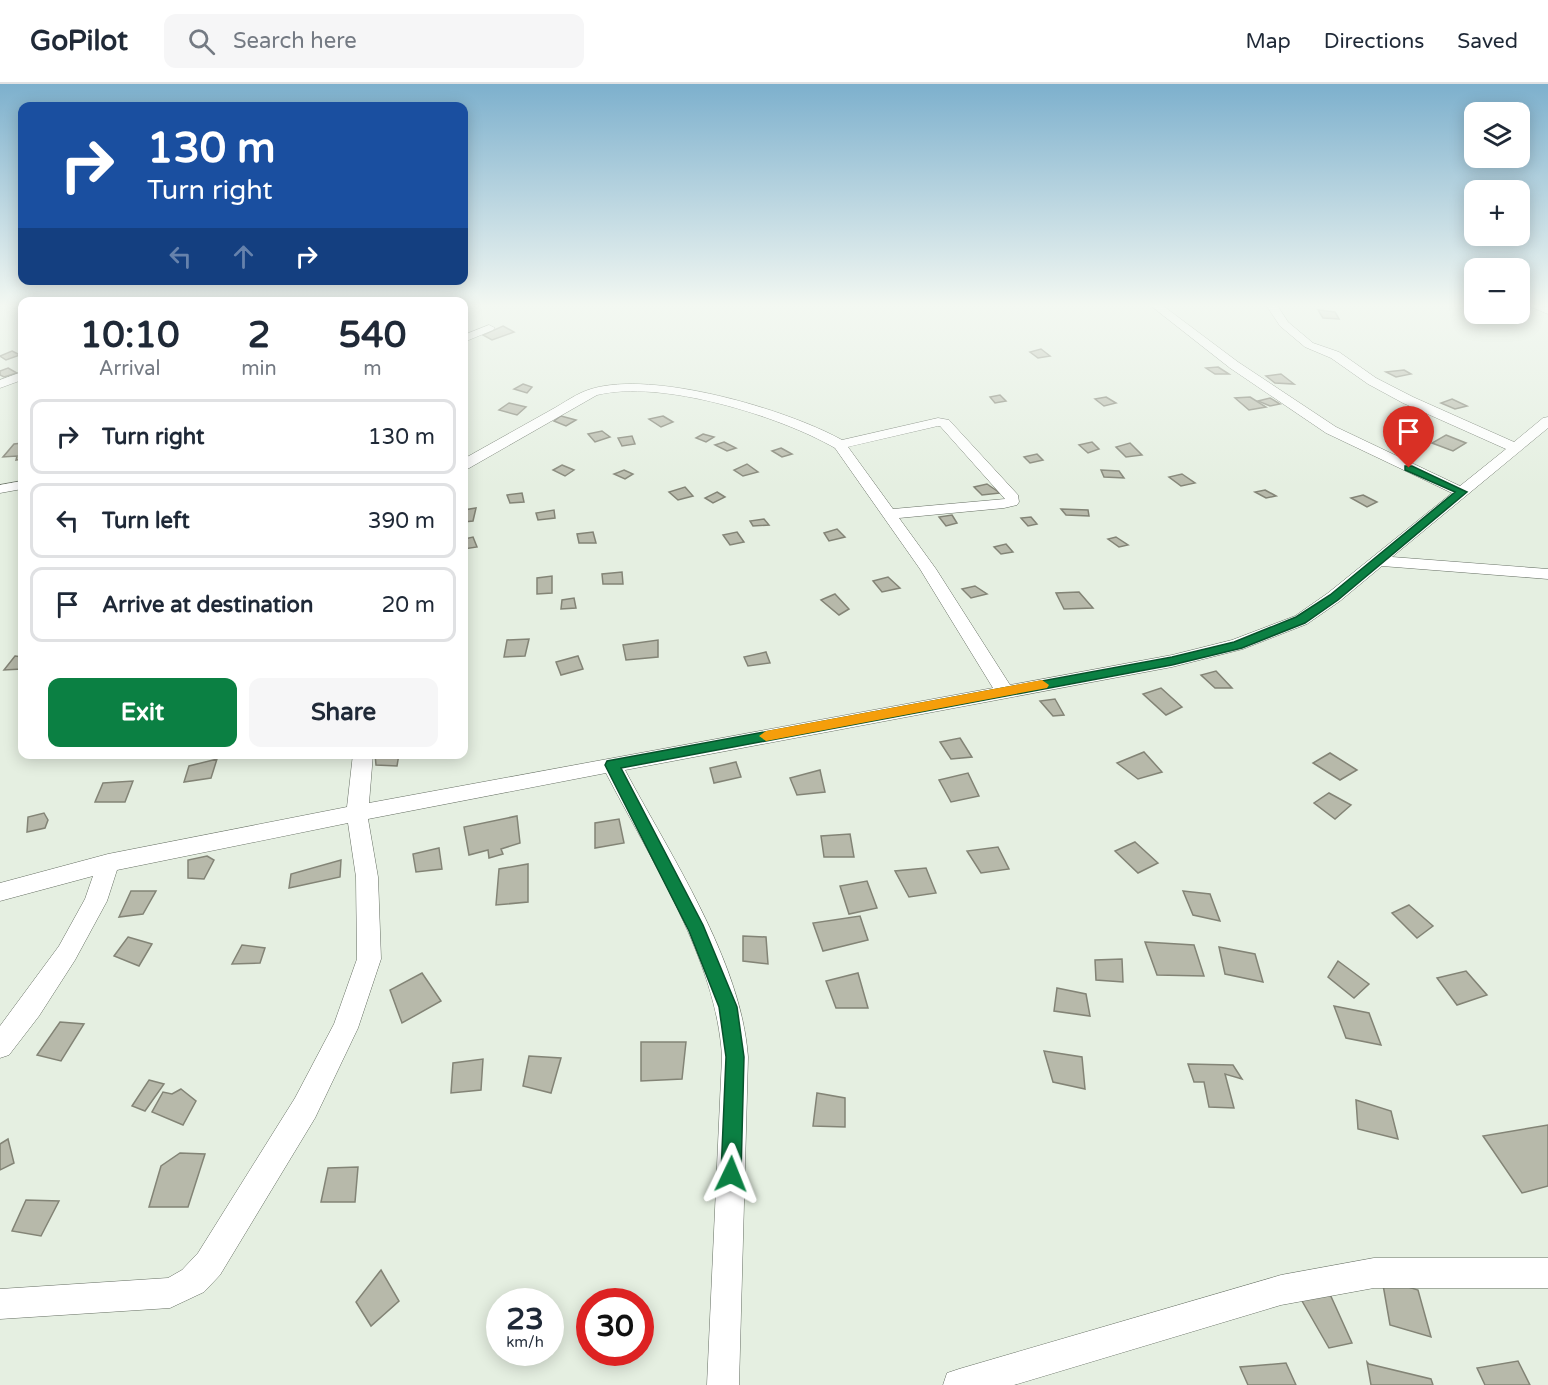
<!DOCTYPE html>
<meta charset="utf-8">
<style>
body{margin:0;font-family:"Varela Round",sans-serif;background:#f6f6f7;color:#1f2937;height:100vh;display:flex;flex-direction:column;font-size:22px;white-space:nowrap}
*{box-sizing:border-box;margin:0}
p{font-size:20px;color:#747a83}
.icon{flex:none;width:33px;height:33px;fill:none;stroke:currentColor;stroke-width:2;stroke-linecap:round;stroke-linejoin:round}
.map{position:relative;flex:1;overflow:hidden}
.side{position:absolute;left:18px;top:213px;width:450px;height:462px;display:flex;flex-direction:column;background:#fff;border-radius:12px;box-shadow:0 3px 15px #0003}
.side>*{flex:none}
.banner{position:absolute;left:18px;top:18px;width:450px;height:183px;border-radius:12px;box-shadow:0 3px 15px #0003;background:#1a4fa0;color:#fff;overflow:hidden}
.fabs{position:absolute;left:1464px;top:18px;display:grid;gap:12px}
.fabs a{display:grid;place-items:center;width:66px;height:66px;border-radius:12px;background:#fff;box-shadow:0 3px 15px #0003;font-size:30px}
.speed{position:absolute;left:486px;top:1204px;display:flex;gap:12px;font-size:30px;font-weight:700;text-align:center}
.speed>*{display:grid;place-content:center;width:78px;height:78px;border-radius:50%;background:#fff;box-shadow:0 3px 15px #0003;line-height:1}
.speed small{font-size:15px;font-weight:400}
.speed .limit{border:9px solid #d22;background:#fff;color:#111}
.pin{position:absolute;display:grid;place-items:center;width:51px;height:51px;color:#fff;margin:-62px -26px;border-radius:50% 50% 50% 0;rotate:-45deg;box-shadow:0 0 6px #0007}
.pin .icon{rotate:45deg}
.me{position:absolute;width:66px;margin:-33px;rotate:2deg;stroke-linejoin:round;filter:drop-shadow(0 0 4px #0008)}
.turn{display:flex;align-items:center;gap:21px;height:126px;padding:0 30px;font-size:27px}
.turn .icon{width:78px;height:78px;stroke-width:2.5}
.turn b{display:block;font-size:42px;line-height:51px}
.lanes{display:flex;align-items:center;height:57px;padding:0 30px;background:#0003;justify-content:center;gap:30px;direction:ltr}
.lanes .off{opacity:.35}
.eta{display:flex;justify-content:space-evenly;align-items:center;height:102px;text-align:center}
.eta b{font-size:36px;font-weight:800;line-height:42px}
.primary-button{display:flex;gap:12px;margin-top:auto;padding:12px 30px}
.primary-button a{flex:1;height:69px;border-radius:12px;background:#0b8043;color:#fff;font-size:24px;font-weight:800;line-height:69px;text-align:center}
.primary-button a+a{background:#f6f6f7;color:#1f2937}
ul{padding:0;list-style:none}
li{display:flex;align-items:center;gap:18px;height:75px;margin:0 12px 9px;padding:0 18px;border:3px solid #e0e1e3;border-radius:12px}
li div{flex:1}
li b{display:block;font-size:22px}
li em{font-style:normal}
header{display:flex;align-items:center;gap:36px;box-sizing:border-box;height:84px;padding:0 30px;background:#fff;border-bottom:2px solid #e0e1e3}
header strong{font-size:28px}
nav{display:flex;gap:33px;margin-inline-start:auto;font-size:21px}
.search{width:420px;height:54px;background:#f6f6f7;display:flex;align-items:center;gap:15px;box-sizing:border-box;padding:0 21px;border-radius:12px;color:#747a83;font-size:22px}
.map>svg:first-child{display:block}
.building{fill:#b7b9aa;stroke:#838476;stroke-width:1.5}
.lines{fill:none;stroke-linecap:round;stroke-linejoin:round}
.street-casing{stroke:#666f63;stroke-width:1}
.street{fill:#fff;fill-rule:evenodd}
.route{fill:#0b8043;stroke:#07532c;stroke-width:1.5}
.slow{fill:#f59e0b}
</style>
<header>
<strong>GoPilot</strong>
<div class="search"><svg class="icon" aria-label="search" viewBox="0 0 24 24"><circle cx="10" cy="10" r="6"/><path d="M15 15l6 6"/></svg>Search here</div>
<nav><a>Map</a><a>Directions</a><a>Saved</a></nav>
</header>
<div class="map">
<svg width="1548" height="1301" viewBox="0 0 1548 1301">
<rect width="100%" height="100%" fill="#e5efe1"/>
<g class="building">
<path d="M 1318,226 L 1335,228 L 1339,235 L 1323,234 Z"/>
<path d="M 503,242 L 514,248 L 492,256 L 483,251 Z"/>
<path d="M 1041,265 L 1050,272 L 1038,274 L 1030,268 Z"/>
<path d="M 12,267 L 20,271 L 6,276 L 0,272 Z"/>
<path d="M 1218,283 L 1229,290 L 1215,290 L 1206,284 Z"/>
<path d="M 8,284 L 17,289 L 4,293 L 0,291 L 0,287 Z"/>
<path d="M 1404,286 L 1411,290 L 1396,293 L 1386,288 Z"/>
<path d="M 1281,290 L 1294,300 L 1275,299 L 1266,292 Z"/>
<path d="M 523,300 L 532,303 L 527,309 L 514,305 Z"/>
<path d="M 1000,311 L 1006,317 L 995,319 L 990,313 Z"/>
<path d="M 1106,313 L 1116,319 L 1104,322 L 1095,315 Z"/>
<path d="M 1250,313 L 1266,323 L 1249,326 L 1235,314 Z"/>
<path d="M 1270,314 L 1280,320 L 1270,322 L 1258,317 Z"/>
<path d="M 1452,315 L 1467,322 L 1455,325 L 1441,319 Z"/>
<path d="M 509,319 L 526,323 L 517,331 L 499,326 Z"/>
<path d="M 561,332 L 576,336 L 566,342 L 554,337 Z"/>
<path d="M 663,332 L 673,338 L 661,343 L 649,335 Z"/>
<path d="M 602,347 L 610,353 L 595,358 L 588,350 Z"/>
<path d="M 703,350 L 714,353 L 706,358 L 696,354 Z"/>
<path d="M 1446,351 L 1466,359 L 1453,367 L 1432,359 Z"/>
<path d="M 632,352 L 635,360 L 622,362 L 618,354 Z"/>
<path d="M 724,358 L 736,364 L 727,367 L 715,361 Z"/>
<path d="M 1092,358 L 1099,365 L 1088,369 L 1079,361 Z"/>
<path d="M 22,359 L 22,375 L 16,376 L 17,372 L 3,373 L 14,360 Z"/>
<path d="M 1130,359 L 1142,371 L 1126,373 L 1116,363 Z"/>
<path d="M 781,364 L 792,370 L 782,373 L 772,367 Z"/>
<path d="M 1037,370 L 1043,376 L 1030,379 L 1024,373 Z"/>
<path d="M 747,380 L 758,388 L 743,392 L 734,386 Z"/>
<path d="M 562,381 L 574,386 L 565,392 L 553,386 Z"/>
<path d="M 624,386 L 633,390 L 625,395 L 614,390 Z"/>
<path d="M 1101,386 L 1119,387 L 1124,394 L 1104,393 Z"/>
<path d="M 1182,390 L 1195,399 L 1181,402 L 1169,393 Z"/>
<path d="M 987,400 L 1000,409 L 982,411 L 974,403 Z"/>
<path d="M 685,403 L 693,412 L 678,416 L 669,408 Z"/>
<path d="M 1265,406 L 1276,412 L 1266,414 L 1255,408 Z"/>
<path d="M 717,408 L 725,413 L 713,419 L 705,414 Z"/>
<path d="M 522,409 L 524,418 L 510,419 L 507,411 Z"/>
<path d="M 1363,411 L 1377,418 L 1367,423 L 1351,414 Z"/>
<path d="M 476,424 L 473,437 L 464,438 L 464,426 Z"/>
<path d="M 1061,425 L 1088,426 L 1089,432 L 1066,431 Z"/>
<path d="M 554,426 L 555,434 L 538,436 L 536,429 Z"/>
<path d="M 952,431 L 957,439 L 946,442 L 939,433 Z"/>
<path d="M 1031,433 L 1037,440 L 1028,442 L 1021,434 Z"/>
<path d="M 764,435 L 769,441 L 753,442 L 750,437 Z"/>
<path d="M 837,445 L 845,453 L 829,457 L 824,449 Z"/>
<path d="M 593,448 L 596,459 L 579,459 L 577,450 Z"/>
<path d="M 737,448 L 744,458 L 730,461 L 723,451 Z"/>
<path d="M 473,453 L 477,463 L 464,465 L 464,455 Z"/>
<path d="M 1116,453 L 1128,461 L 1119,463 L 1108,455 Z"/>
<path d="M 1006,460 L 1013,468 L 1001,470 L 994,463 Z"/>
<path d="M 622,488 L 623,500 L 603,500 L 602,490 Z"/>
<path d="M 552,492 L 552,509 L 537,510 L 537,494 Z"/>
<path d="M 888,493 L 900,504 L 882,508 L 873,497 Z"/>
<path d="M 975,502 L 987,510 L 971,514 L 962,505 Z"/>
<path d="M 1079,508 L 1093,524 L 1064,525 L 1056,509 Z"/>
<path d="M 835,510 L 849,525 L 839,531 L 821,516 Z"/>
<path d="M 574,514 L 576,524 L 561,525 L 562,516 Z"/>
<path d="M 529,555 L 525,572 L 504,573 L 507,556 Z"/>
<path d="M 658,556 L 658,573 L 626,576 L 623,561 Z"/>
<path d="M 766,568 L 770,579 L 748,582 L 744,573 Z"/>
<path d="M 15,572 L 22,573 L 22,585 L 4,586 Z"/>
<path d="M 578,572 L 583,585 L 561,591 L 556,578 Z"/>
<path d="M 1216,587 L 1232,604 L 1215,604 L 1201,591 Z"/>
<path d="M 1161,604 L 1182,623 L 1166,631 L 1143,610 Z"/>
<path d="M 1055,615 L 1064,631 L 1053,632 L 1040,617 Z"/>
<path d="M 960,654 L 972,673 L 951,675 L 940,658 Z"/>
<path d="M 1144,668 L 1162,688 L 1138,695 L 1117,679 Z"/>
<path d="M 1330,669 L 1357,686 L 1340,696 L 1313,679 Z"/>
<path d="M 375,670 L 399,670 L 397,682 L 376,681 Z"/>
<path d="M 217,675 L 211,694 L 184,698 L 189,682 Z"/>
<path d="M 736,678 L 741,693 L 714,699 L 710,684 Z"/>
<path d="M 820,686 L 825,708 L 797,711 L 790,694 Z"/>
<path d="M 968,689 L 979,712 L 951,718 L 939,696 Z"/>
<path d="M 133,697 L 125,718 L 95,718 L 103,699 Z"/>
<path d="M 1329,709 L 1351,721 L 1335,735 L 1314,719 Z"/>
<path d="M 44,729 L 48,736 L 45,744 L 27,748 L 28,733 Z"/>
<path d="M 517,732 L 520,759 L 501,765 L 503,770 L 489,774 L 488,766 L 469,771 L 464,743 Z"/>
<path d="M 619,735 L 624,759 L 595,764 L 595,739 Z"/>
<path d="M 850,750 L 854,773 L 824,773 L 821,752 Z"/>
<path d="M 1135,758 L 1158,779 L 1138,789 L 1115,767 Z"/>
<path d="M 998,763 L 1009,785 L 981,789 L 967,767 Z"/>
<path d="M 439,764 L 442,785 L 416,788 L 413,770 Z"/>
<path d="M 207,772 L 214,776 L 204,795 L 188,794 L 188,776 Z"/>
<path d="M 341,776 L 340,793 L 289,804 L 291,790 Z"/>
<path d="M 528,780 L 528,818 L 496,821 L 499,785 Z"/>
<path d="M 926,784 L 936,809 L 909,813 L 895,787 Z"/>
<path d="M 867,797 L 877,824 L 849,830 L 840,802 Z"/>
<path d="M 131,807 L 156,807 L 143,830 L 119,833 Z"/>
<path d="M 1183,807 L 1210,810 L 1220,837 L 1193,831 Z"/>
<path d="M 1409,821 L 1433,842 L 1417,854 L 1392,829 Z"/>
<path d="M 860,832 L 868,856 L 823,867 L 813,839 Z"/>
<path d="M 743,852 L 766,853 L 768,880 L 743,877 Z"/>
<path d="M 128,853 L 152,860 L 139,882 L 114,872 Z"/>
<path d="M 1145,858 L 1194,861 L 1204,892 L 1157,891 Z"/>
<path d="M 242,861 L 265,864 L 260,879 L 232,880 Z"/>
<path d="M 1219,863 L 1255,870 L 1263,898 L 1225,890 Z"/>
<path d="M 1122,875 L 1123,898 L 1096,896 L 1095,876 Z"/>
<path d="M 1338,877 L 1369,900 L 1354,914 L 1328,893 Z"/>
<path d="M 1466,887 L 1487,911 L 1457,921 L 1437,894 Z"/>
<path d="M 422,889 L 441,917 L 402,939 L 390,906 Z"/>
<path d="M 858,889 L 868,924 L 836,924 L 826,897 Z"/>
<path d="M 1057,904 L 1086,910 L 1090,932 L 1054,927 Z"/>
<path d="M 1334,922 L 1369,929 L 1381,961 L 1346,954 Z"/>
<path d="M 60,938 L 84,940 L 61,977 L 37,971 Z"/>
<path d="M 641,958 L 686,958 L 682,995 L 641,997 Z"/>
<path d="M 1044,967 L 1082,973 L 1085,1005 L 1053,998 Z"/>
<path d="M 529,972 L 561,974 L 551,1009 L 523,1002 Z"/>
<path d="M 483,975 L 481,1006 L 451,1009 L 453,979 Z"/>
<path d="M 1188,980 L 1233,981 L 1242,995 L 1225,990 L 1234,1024 L 1209,1023 L 1204,998 L 1194,998 Z"/>
<path d="M 149,996 L 164,1000 L 145,1027 L 132,1022 Z"/>
<path d="M 181,1005 L 196,1017 L 183,1041 L 152,1028 L 163,1008 L 172,1010 Z"/>
<path d="M 817,1009 L 845,1014 L 845,1043 L 813,1042 Z"/>
<path d="M 1356,1016 L 1391,1027 L 1398,1055 L 1358,1045 Z"/>
<path d="M 1548,1041 L 1548,1102 L 1522,1109 L 1483,1052 Z"/>
<path d="M 8,1055 L 14,1079 L 0,1086 L 0,1060 Z"/>
<path d="M 180,1069 L 205,1070 L 188,1123 L 149,1123 L 161,1082 Z"/>
<path d="M 358,1083 L 355,1118 L 321,1118 L 328,1084 Z"/>
<path d="M 26,1116 L 59,1117 L 41,1152 L 12,1147 Z"/>
<path d="M 381,1186 L 399,1217 L 371,1242 L 356,1218 Z"/>
<path d="M 1382,1195 L 1418,1206 L 1431,1253 L 1390,1241 Z"/>
<path d="M 1329,1208 L 1352,1259 L 1329,1264 L 1298,1210 Z"/>
<path d="M 1518,1277 L 1530,1301 L 1485,1301 L 1477,1284 Z"/>
<path d="M 1367,1278 L 1369,1280 L 1431,1295 L 1433,1301 L 1371,1301 Z"/>
<path d="M 1286,1279 L 1296,1301 L 1248,1301 L 1240,1283 Z"/>
</g>
<g class="lines">
<defs>
<g id="street">
<path d="M 1150,221 L 1162,221 L 1238,278 L 1336,343 L 1460,402 L 1506,365 L 1403,319 L 1368,300 L 1331,274 L 1305,263 L 1280,242 L 1266,221 L 1277,221 L 1288,238 L 1313,259 L 1339,268 L 1376,294 L 1413,313 L 1514,358 L 1543,334 L 1548,333 L 1548,344 L 1392,473 L 1548,485 L 1548,495 L 1382,482 L 1340,517 L 1307,540 L 1243,565 L 1172,583 L 625,686 C 670,771 741,876 748,973 L 739,1301 L 707,1301 L 722,973 C 717,877 650,774 606,689 L 368,735 L 378,793 L 381,875 L 358,944 L 315,1034 L 220,1191 L 204,1208 L 170,1224 L 0,1235 L 0,1205 L 168,1194 L 182,1186 L 198,1169 L 295,1014 L 334,940 L 357,875 L 356,793 L 348,739 L 117,786 L 107,817 L 75,876 L 39,932 L 9,971 L 0,974 L 0,942 L 59,862 L 85,815 L 93,792 L 0,817 L 0,799 L 108,770 L 347,723 L 353,670 L 373,670 L 369,719 L 993,604 L 920,485 L 835,364 C 780,332 660,295 597,311 L 464,387 L 464,376 L 467,373 C 495,357 523,342 551,326 C 564,319 577,309 591,305 C 653,286 786,325 842,356 L 938,334 L 949,336 L 1018,411 L 1019,418 L 1017,421 L 1004,424 L 899,434 L 936,485 L 1010,601 L 1172,571 L 1232,556 L 1295,532 L 1328,509 L 1452,409 L 1326,349 L 1230,284 ZM 938,342 L 940,342 L 1005,415 L 893,425 L 848,363 Z"/>
<path d="M 1530,221 L 1548,223 L 1548,230 L 1531,223 Z"/>
<path d="M 489,241 L 495,244 L 493,246 L 464,258 L 464,251 Z"/>
<path d="M 22,288 L 22,296 L 0,304 L 0,296 Z"/>
<path d="M 22,397 L 22,405 L 0,409 L 0,401 Z"/>
<path d="M 1374,1174 L 1548,1174 L 1548,1204 L 1374,1204 L 1281,1221 L 1014,1301 L 943,1301 L 947,1289 L 959,1285 L 1281,1191 Z"/>
</g>
</defs>
<use href="#street" class="street-casing"/>
<use href="#street" class="street"/>
</g>
<linearGradient id="sky" x2="0" y2="1"><stop stop-color="#7db0cd"/><stop offset="0.55" stop-color="#f3f8f2"/><stop offset="1" stop-color="#f3f8f2" stop-opacity="0"/></linearGradient>
<rect width="1548" height="403" fill="url(#sky)"/>
<path class="route" d="M 1405,382 L 1412,382 L 1467,408 L 1338,516 L 1305,539 L 1242,564 L 1172,581 L 621,684 L 703,841 L 737,923 L 744,973 L 741,1090 L 738,1097 L 731,1100 L 724,1097 L 721,1090 L 726,973 L 719,923 L 689,847 L 605,681 L 607,677 L 1172,573 L 1234,558 L 1296,533 L 1330,511 L 1455,408 L 1405,386 Z"/>
<path class="slow" d="M 1042,596 L 1049,601 L 1047,604 L 766,657 L 759,652 L 766,647 Z"/>
</svg>
<div class="fabs">
<a><svg class="icon" aria-label="layers" viewBox="0 0 24 24"><path d="M12 4l9 5-9 5-9-5zM3 14l9 5 9-5"/></svg></a>
<a>+</a>
<a>−</a>
</div>
<div class="speed"><div>23<small>km/h</small></div><div class="limit">30</div></div>
<div class="pin" style="left:1409px;top:384px;background:#d93025"><svg class="icon" aria-label="arrive" viewBox="0 0 24 24"><path d="M6 21V4h12l-3 4 3 4H6"/></svg></div>
<svg class="me" style="left:731px;top:1090px" viewBox="-20 -20 40 40"><path d="M0-17L14 15 0 8-14 15z" fill="#0b8043" stroke="#fff" stroke-width="4"/></svg>
<div class="banner">
<div class="turn"><svg class="icon" aria-label="right" viewBox="0 0 24 24"><path d="M7 20v-9h11M14 6l5 5-5 5"/></svg><div><b>130 m</b>Turn right</div></div>
<div class="lanes"><svg class="icon off" aria-label="left" viewBox="0 0 24 24"><path d="M17 20v-9H6M10 6l-5 5 5 5"/></svg><svg class="icon off" aria-label="ahead" viewBox="0 0 24 24"><path d="M12 20V5M6 11l6-6 6 6"/></svg><svg class="icon" aria-label="right" viewBox="0 0 24 24"><path d="M7 20v-9h11M14 6l5 5-5 5"/></svg></div>
</div>
<section class="side">
<div class="eta">
<div><b>10:10</b><p>Arrival</p></div>
<div><b>2</b><p>min</p></div>
<div><b>540</b><p>m</p></div>
</div>
<ul>
<li><svg class="icon" aria-label="right" viewBox="0 0 24 24"><path d="M7 20v-9h11M14 6l5 5-5 5"/></svg><div><b>Turn right</b></div><em>130 m</em></li>
<li><svg class="icon" aria-label="left" viewBox="0 0 24 24"><path d="M17 20v-9H6M10 6l-5 5 5 5"/></svg><div><b>Turn left</b></div><em>390 m</em></li>
<li><svg class="icon" aria-label="arrive" viewBox="0 0 24 24"><path d="M6 21V4h12l-3 4 3 4H6"/></svg><div><b>Arrive at destination</b></div><em>20 m</em></li>
</ul>
<div class="primary-button"><a>Exit</a><a>Share</a></div>
</section>
</div>
